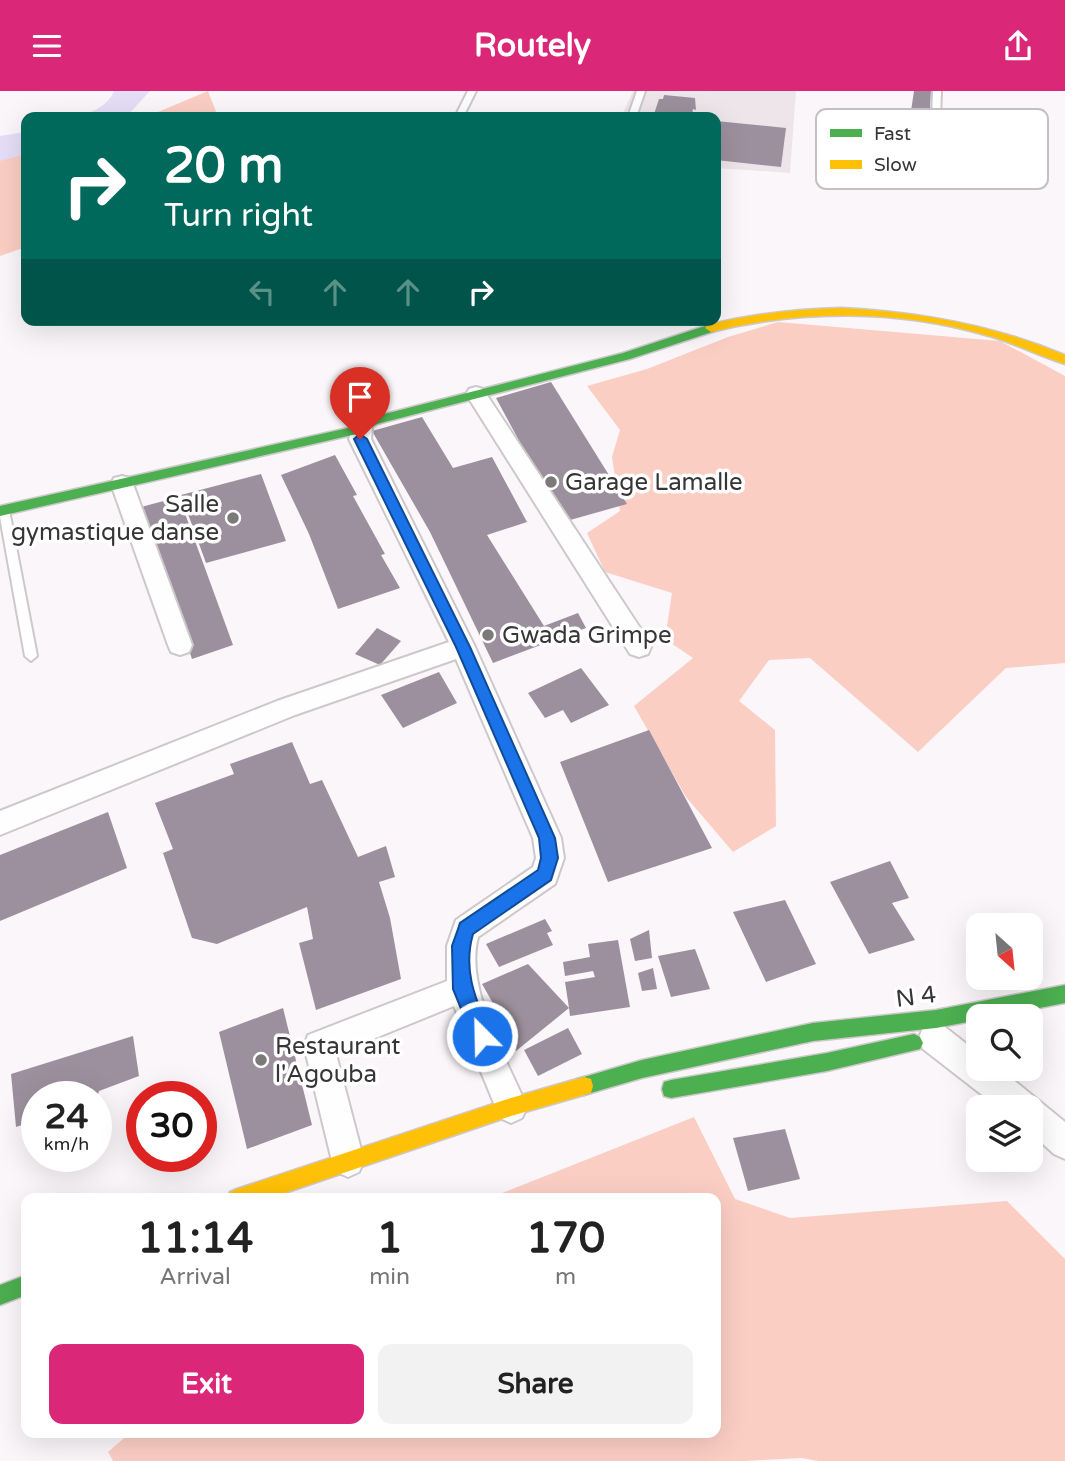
<!DOCTYPE html>
<style>
body{margin:0;font-family:"Varela Round",sans-serif;background:#f2f2f2;color:#222;height:100vh;display:flex;flex-direction:column;font-size:26px;white-space:nowrap}
*{box-sizing:border-box;margin:0}
p{font-size:23px;color:#767676}
.icon{flex:none;width:38px;height:38px;fill:none;stroke:currentColor;stroke-width:2;stroke-linecap:round;stroke-linejoin:round}
.map{position:relative;flex:1;overflow:hidden}
.details{position:absolute;left:21px;top:1102px;width:700px;height:245px;display:flex;flex-direction:column;background:#fff;border-radius:14px;box-shadow:0 7px 28px #0002}
.details>*{flex:none}
.hud{position:absolute;left:21px;top:21px;width:700px;height:214px;border-radius:14px;box-shadow:0 7px 28px #0002;background:#00695c;color:#fff;overflow:hidden}
.needle{width:46px;rotate:153deg}
.tools{position:absolute;left:966px;top:822px;display:grid;gap:14px}
.tools a{display:grid;place-items:center;width:77px;height:77px;border-radius:14px;background:#fff;box-shadow:0 7px 28px #0002;font-size:35px}
.speed{position:absolute;left:21px;top:990px;display:flex;gap:14px;font-size:35px;font-weight:700;text-align:center}
.speed>*{display:grid;place-content:center;width:91px;height:91px;border-radius:50%;background:#fff;box-shadow:0 7px 28px #0002;line-height:1}
.speed small{font-size:18px;font-weight:400}
.speed .limit{border:10px solid #d22;background:#fff;color:#111}
.pin{position:absolute;display:grid;place-items:center;width:60px;height:60px;color:#fff;margin:-72px -30px;border-radius:50% 50% 50% 0;rotate:-45deg;box-shadow:0 0 7px #0007}
.pin .icon{rotate:45deg}
.me{position:absolute;width:77px;margin:-38px;rotate:337deg;stroke-linejoin:round;filter:drop-shadow(0 0 5px #0008)}
.turn{display:flex;align-items:center;gap:24px;height:147px;padding:0 28px;font-size:32px}
.turn .icon{width:91px;height:91px;stroke-width:2.5}
.turn b{display:block;font-size:49px;line-height:60px}
.lanes{display:flex;align-items:center;height:66px;padding:0 28px;background:#0003;justify-content:center;gap:35px;direction:ltr}
.lanes .off{opacity:.35}
.eta{display:flex;justify-content:space-evenly;align-items:center;height:119px;text-align:center}
.eta b{font-size:42px;font-weight:800;line-height:49px}
.action{display:flex;gap:14px;margin-top:auto;padding:14px 28px}
.action a{flex:1;height:80px;border-radius:14px;background:#db2777;color:#fff;font-size:28px;font-weight:800;line-height:80px;text-align:center}
.action a+a{background:#f2f2f2;color:#222}
header{display:flex;justify-content:space-between;align-items:center;height:91px;padding:0 28px;background:#db2777;color:#fff;font-size:32px;font-weight:800}
.map>svg:first-child{display:block}
.built{fill:#eee5ea}
.forest{fill:#fbcec4}
.water{fill:#e6def6}
.building{fill:#9d909e}
.lines{fill:none;stroke-linecap:round;stroke-linejoin:round}
.lane-casing{stroke:#cdc9cb;stroke-width:4}
.street-casing{stroke:#cdc9cb;stroke-width:4}
.fast-casing{stroke:#cdc9cb;stroke-width:3}
.slow-casing{stroke:#cdc9cb;stroke-width:3}
.lane{fill:#fefefe;fill-rule:evenodd}
.street{fill:#fefefe;fill-rule:evenodd}
.fast{fill:#4caf50;fill-rule:evenodd}
.slow{fill:#ffc107;fill-rule:evenodd}
.route{fill:#1a73e8;stroke:#114b97;stroke-width:2}
.poi-dot{fill:#7c797a;stroke:#fff;stroke-width:2.5}
.labels{text-anchor:middle;dominant-baseline:central;stroke-width:7;stroke-linejoin:round;paint-order:stroke}
.poi-label{font-size:24px;fill:#373536;stroke:#fff;text-anchor:start}
.street-label{font-size:24px;fill:#373536;stroke:#fff}
.key{fill:#fff;stroke:#c3c2c3;stroke-width:2}
.key-label{font-size:19px;fill:#373536}
</style>
<header><svg class="icon" aria-label="menu" viewBox="0 0 24 24"><path d="M4 6h16M4 12h16M4 18h16"/></svg>Routely<svg class="icon" aria-label="share" viewBox="0 0 24 24"><path d="M12 15V3M7 8l5-5 5 5M5 13v7h14v-7"/></svg></header>
<div class="map">
<svg width="1065" height="1370" viewBox="0 0 1065 1370">
<rect width="100%" height="100%" fill="#fbf6f9"/>
<path class="built" d="M 633,0 L 796,0 L 790,82 L 716,77 L 716,26 L 621,26 Z"/>
<g class="forest">
<path d="M 208,0 L 218,26 L 146,26 Z"/>
<path d="M 0,47 L 26,51 L 26,156 L 0,165 Z"/>
<path d="M 778,231 L 1000,250 L 1065,285 L 1065,572 L 1006,577 L 918,661 L 810,567 L 769,569 L 739,610 L 775,639 L 776,735 L 733,761 L 686,706 L 634,615 L 693,567 L 665,548 L 672,502 L 605,481 L 587,442 L 620,420 L 612,366 L 620,339 L 587,295 L 647,278 L 728,246 Z"/>
<path d="M 694,1026 L 735,1108 L 790,1127 L 1007,1110 L 1065,1168 L 1065,1370 L 818,1370 L 802,1367 L 744,1370 L 113,1370 L 108,1361 L 130,1342 L 716,1342 L 716,1108 L 487,1108 Z"/>
</g>
<g class="water">
<path d="M 114,0 L 150,0 L 126,26 L 78,26 C 92,21 108,15 114,0 Z"/>
<path d="M 26,41 L 26,63 L 0,70 L 0,45 Z"/>
</g>
<g class="building">
<path d="M 914,0 L 931,0 L 928,54 L 906,53 Z"/>
<path d="M 664,4 L 695,7 L 696,19 L 693,18 L 692,24 L 686,23 L 685,26 L 653,26 L 659,8 L 663,8 Z"/>
<path d="M 716,30 L 786,37 L 781,76 L 716,69 Z"/>
<path d="M 551,291 L 627,413 L 563,431 L 496,307 Z"/>
<path d="M 422,326 L 453,377 L 492,366 L 527,431 L 487,444 L 544,535 L 578,522 L 586,537 L 493,572 L 430,441 L 372,340 Z"/>
<path d="M 335,364 L 357,404 L 353,405 L 385,463 L 381,464 L 400,497 L 338,518 L 309,443 L 281,384 Z"/>
<path d="M 261,383 L 286,450 L 206,472 L 181,404 Z"/>
<path d="M 179,406 L 233,554 L 192,568 L 141,416 Z"/>
<path d="M 377,537 L 401,550 L 380,574 L 355,563 Z"/>
<path d="M 581,577 L 609,614 L 571,632 L 563,619 L 545,627 L 528,602 Z"/>
<path d="M 439,581 L 457,612 L 403,637 L 381,604 Z"/>
<path d="M 649,639 L 712,757 L 608,791 L 560,671 Z"/>
<path d="M 292,651 L 310,693 L 322,689 L 358,766 L 386,755 L 395,786 L 379,791 L 390,827 L 401,888 L 316,919 L 299,852 L 313,848 L 307,816 L 217,853 L 192,847 L 163,762 L 173,758 L 155,712 L 234,683 L 230,673 Z"/>
<path d="M 108,721 L 127,777 L 0,830 L 0,764 Z"/>
<path d="M 890,770 L 909,807 L 892,812 L 915,849 L 869,863 L 830,791 Z"/>
<path d="M 785,809 L 816,873 L 766,891 L 733,821 Z"/>
<path d="M 545,828 L 552,840 L 547,842 L 553,854 L 499,876 L 486,853 Z"/>
<path d="M 649,839 L 652,867 L 635,870 L 630,848 Z"/>
<path d="M 618,849 L 630,916 L 570,925 L 569,917 L 516,960 L 498,933 L 502,928 L 482,893 L 528,873 L 569,917 L 565,891 L 595,886 L 593,880 L 565,885 L 563,871 L 590,866 L 588,853 Z"/>
<path d="M 695,858 L 710,898 L 671,906 L 658,865 Z"/>
<path d="M 653,877 L 657,898 L 642,900 L 638,882 Z"/>
<path d="M 283,917 L 312,1034 L 247,1058 L 219,941 Z"/>
<path d="M 568,937 L 582,963 L 538,985 L 524,959 Z"/>
<path d="M 133,945 L 139,985 L 99,1000 L 97,1006 L 37,1006 L 37,1029 L 16,1036 L 11,983 Z"/>
<path d="M 785,1038 L 800,1088 L 748,1100 L 733,1047 Z"/>
</g>
<g class="lines">
<defs>
<g id="lane">
<path d="M 468,0 L 476,0 L 463,26 L 455,26 Z"/>
<path d="M 637,0 L 645,0 L 636,26 L 628,26 Z"/>
<path d="M 933,0 L 941,0 L 938,81 L 934,83 L 930,81 Z"/>
<path d="M 4,415 L 9,419 L 37,565 L 31,570 L 25,565 L 0,426 L 0,417 Z"/>
</g>
<g id="street">
<path d="M 476,296 L 483,298 L 648,549 L 651,556 L 648,563 L 639,566 L 630,563 L 466,303 L 469,298 Z"/>
<path d="M 361,331 L 368,333 L 372,338 L 371,348 L 475,556 L 561,747 L 564,767 L 555,793 L 478,846 C 464,896 507,969 527,1016 L 522,1027 L 511,1032 L 500,1027 L 454,915 L 336,963 L 364,1070 L 359,1081 L 348,1086 L 337,1081 L 332,1070 L 304,955 L 308,944 L 447,890 L 447,855 L 456,829 L 533,776 L 536,767 L 533,747 L 456,568 L 295,624 L 0,744 L 0,720 L 277,610 L 449,551 L 349,348 L 354,333 Z"/>
<path d="M 122,385 L 130,387 L 133,393 L 192,554 L 189,561 L 180,564 L 171,561 L 168,554 L 111,393 L 114,387 Z"/>
<path d="M 934,932 L 945,936 L 978,962 L 978,978 L 1000,978 L 1065,1031 L 1065,1068 L 1054,1063 L 1031,1042 L 1031,1017 L 999,1017 L 923,958 L 919,947 L 923,936 Z"/>
</g>
<g id="fast">
<path d="M 711,233 L 715,234 L 715,240 L 630,268 L 377,333 L 361,342 L 0,425 L 0,415 L 357,335 L 369,327 L 623,262 Z"/>
<path d="M 1065,894 L 1065,912 L 992,926 L 978,926 L 978,929 L 936,937 L 813,950 L 642,987 L 584,1004 L 577,1002 L 575,995 L 577,988 L 584,986 L 642,969 L 813,932 L 936,919 Z"/>
<path d="M 914,943 L 920,946 L 923,952 L 920,958 L 827,980 L 671,1007 L 664,1005 L 662,998 L 664,991 L 671,989 L 827,962 Z"/>
<path d="M 26,1184 L 26,1204 L 0,1214 L 0,1194 Z"/>
</g>
<g id="slow">
<path d="M 842,217 C 920,221 993,234 1065,264 L 1065,273 C 1038,265 1013,251 985,244 C 896,218 800,219 711,241 L 705,237 L 707,234 C 752,223 796,218 842,217 Z"/>
<path d="M 584,986 L 591,988 L 593,995 L 591,1002 L 584,1004 L 511,1025 L 267,1108 L 227,1108 L 230,1101 L 237,1098 L 511,1007 Z"/>
</g>
</defs>
<use href="#lane" class="lane-casing"/>
<use href="#street" class="street-casing"/>
<use href="#fast" class="fast-casing"/>
<use href="#slow" class="slow-casing"/>
<use href="#lane" class="lane"/>
<use href="#street" class="street"/>
<use href="#fast" class="fast"/>
<use href="#slow" class="slow"/>
</g>
<path class="route" d="M 360,343 L 367,348 L 470,556 L 555,747 L 558,767 L 551,789 L 473,843 C 462,881 477,911 491,945 L 488,952 L 482,954 L 475,952 L 453,898 L 452,855 L 458,838 L 460,832 L 538,779 L 541,767 L 539,747 L 456,556 L 354,348 Z"/>
<g class="poi-dot">
<circle cx="551" cy="391" r="7"/>
<circle cx="233" cy="427" r="7"/>
<circle cx="488" cy="544" r="7"/>
<circle cx="261" cy="969" r="7"/>
</g>
<g class="labels">
<g class="poi-label">
<text x="565" y="391">Garage Lamalle</text>
<text x="219" y="413" text-anchor="end">Salle<tspan x="219" dy="28">gymastique danse</tspan></text>
<text x="502" y="544">Gwada Grimpe</text>
<text x="275" y="955">Restaurant<tspan x="275" dy="28">l'Agouba</tspan></text>
</g>
<g class="street-label">
<text transform="translate(916 906) rotate(-7)">N 4</text>
</g>
</g>
<rect x="816" y="18" width="232" height="80" rx="10" class="key"/>
<rect x="830" y="38" width="32" height="8" fill="#4caf50"/>
<rect x="830" y="69" width="32" height="9" fill="#ffc107"/>
<g class="key-label">
<text x="874" y="49">Fast</text>
<text x="874" y="80">Slow</text>
</g>
</svg>
<div class="tools">
<a><svg class="needle" viewBox="-14 -14 28 28"><path d="M0-13l5 13h-10z" fill="#e53935"/><path d="M0 13l5-13h-10z" fill="#767676"/></svg></a>
<a><svg class="icon" aria-label="search" viewBox="0 0 24 24"><circle cx="10" cy="10" r="6"/><path d="M15 15l6 6"/></svg></a>
<a><svg class="icon" aria-label="layers" viewBox="0 0 24 24"><path d="M12 4l9 5-9 5-9-5zM3 14l9 5 9-5"/></svg></a>
</div>
<div class="speed"><div>24<small>km/h</small></div><div class="limit">30</div></div>
<div class="pin" style="left:360px;top:348px;background:#d93025"><svg class="icon" aria-label="arrive" viewBox="0 0 24 24"><path d="M6 21V4h12l-3 4 3 4H6"/></svg></div>
<svg class="me" style="left:482px;top:945px" viewBox="-20 -20 40 40"><circle r="17" fill="#1a73e8" stroke="#fff" stroke-width="3"/><path d="M0-11L8 9 0 5-8 9z" fill="#fff"/></svg>
<div class="hud">
<div class="turn"><svg class="icon" aria-label="right" viewBox="0 0 24 24"><path d="M7 20v-9h11M14 6l5 5-5 5"/></svg><div><b>20 m</b>Turn right</div></div>
<div class="lanes"><svg class="icon off" aria-label="left" viewBox="0 0 24 24"><path d="M17 20v-9H6M10 6l-5 5 5 5"/></svg><svg class="icon off" aria-label="ahead" viewBox="0 0 24 24"><path d="M12 20V5M6 11l6-6 6 6"/></svg><svg class="icon off" aria-label="ahead" viewBox="0 0 24 24"><path d="M12 20V5M6 11l6-6 6 6"/></svg><svg class="icon" aria-label="right" viewBox="0 0 24 24"><path d="M7 20v-9h11M14 6l5 5-5 5"/></svg></div>
</div>
<section class="details">
<div class="eta">
<div><b>11:14</b><p>Arrival</p></div>
<div><b>1</b><p>min</p></div>
<div><b>170</b><p>m</p></div>
</div>
<div class="action"><a>Exit</a><a>Share</a></div>
</section>
</div>
